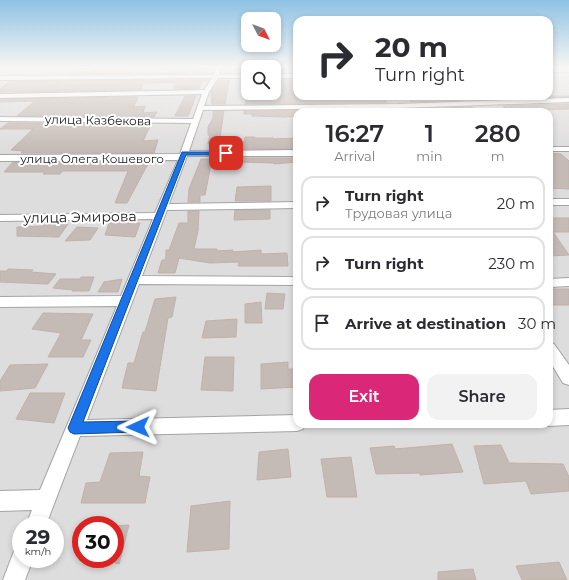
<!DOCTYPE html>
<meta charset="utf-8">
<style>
body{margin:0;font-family:Montserrat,sans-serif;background:#f2f2f3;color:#2b2b33;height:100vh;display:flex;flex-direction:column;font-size:15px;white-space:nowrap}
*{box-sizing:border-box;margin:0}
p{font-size:13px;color:#7c7c81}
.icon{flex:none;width:22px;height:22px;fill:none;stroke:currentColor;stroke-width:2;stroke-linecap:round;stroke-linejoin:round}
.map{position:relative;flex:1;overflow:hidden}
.details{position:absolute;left:293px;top:108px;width:260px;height:320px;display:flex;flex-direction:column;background:#fff;border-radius:12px;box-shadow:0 2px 6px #0003}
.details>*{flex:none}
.top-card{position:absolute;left:293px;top:16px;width:260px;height:84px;border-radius:12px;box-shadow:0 2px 6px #0003;background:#fff;color:#2b2b33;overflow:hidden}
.needle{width:26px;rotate:132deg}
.fabs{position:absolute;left:241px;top:12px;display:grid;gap:8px}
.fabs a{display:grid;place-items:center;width:40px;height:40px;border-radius:8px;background:#fff;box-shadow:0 2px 6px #0003;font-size:20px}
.speed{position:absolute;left:12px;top:516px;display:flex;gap:8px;font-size:20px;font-weight:700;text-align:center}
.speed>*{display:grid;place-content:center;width:52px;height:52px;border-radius:50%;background:#fff;box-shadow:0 2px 6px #0003;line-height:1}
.speed small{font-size:10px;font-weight:400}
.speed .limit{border:6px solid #d22;background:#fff;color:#111}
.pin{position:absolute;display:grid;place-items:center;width:34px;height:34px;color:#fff;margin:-17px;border-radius:8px;box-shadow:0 2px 6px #0006}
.me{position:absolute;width:44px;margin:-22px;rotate:269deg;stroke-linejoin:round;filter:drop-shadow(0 0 3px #0008)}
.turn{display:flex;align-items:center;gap:14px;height:84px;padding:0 16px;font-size:18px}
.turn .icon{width:52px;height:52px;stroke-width:2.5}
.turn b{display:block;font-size:28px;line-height:34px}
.eta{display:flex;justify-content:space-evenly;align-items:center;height:68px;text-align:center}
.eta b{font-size:24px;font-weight:600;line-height:28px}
.primary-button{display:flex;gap:8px;margin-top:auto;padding:8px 16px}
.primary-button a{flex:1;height:46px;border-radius:12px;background:#db2777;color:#fff;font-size:16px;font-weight:600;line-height:46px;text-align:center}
.primary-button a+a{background:#f2f2f3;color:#2b2b33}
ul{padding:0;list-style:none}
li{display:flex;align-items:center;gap:12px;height:54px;margin:0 8px 6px;padding:0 8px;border:2px solid #e1e1e2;border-radius:12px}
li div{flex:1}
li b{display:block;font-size:15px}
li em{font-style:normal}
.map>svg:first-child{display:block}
.residential{fill:#dedddd;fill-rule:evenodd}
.building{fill:#c5bbb6;stroke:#c2b1a9}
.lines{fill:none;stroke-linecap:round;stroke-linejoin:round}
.minor-casing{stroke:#a4a4a4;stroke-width:2}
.minor{fill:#fff;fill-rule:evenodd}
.route{fill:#1a73e8;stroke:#114b97}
.labels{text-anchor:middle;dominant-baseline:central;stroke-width:4;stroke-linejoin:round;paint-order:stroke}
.far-street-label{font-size:12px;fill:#202020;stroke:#fff}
.street-label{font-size:14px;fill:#202020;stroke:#fff}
</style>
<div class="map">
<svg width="569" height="580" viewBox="0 0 569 580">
<rect width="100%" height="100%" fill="#f0ece7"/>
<path class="residential" d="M 0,68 L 248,68 L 248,93 L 274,93 L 274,68 L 297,68 L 297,96 L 549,96 L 549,68 L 569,68 L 569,580 L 0,580 ZM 297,112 L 549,112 L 549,424 L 297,424 ZM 21,525 L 55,525 L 55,559 L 21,559 ZM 81,525 L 115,525 L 115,559 L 81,559 Z"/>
<g class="building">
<path d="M 187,68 L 199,68 L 198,71 L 206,71 L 207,74 L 71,74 L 74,72 L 97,71 L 98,70 L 128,71 L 127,73 L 184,72 Z"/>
<path d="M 207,80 L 207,81 L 202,81 L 199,89 L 173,88 L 176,82 L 144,83 L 141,90 L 0,92 L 0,89 L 10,81 Z"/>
<path d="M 219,80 L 229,80 L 225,104 L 212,104 L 211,92 Z"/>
<path d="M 274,80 L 297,80 L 297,97 L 344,96 L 344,98 L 384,97 L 387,103 L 245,104 L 246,99 L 280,98 Z"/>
<path d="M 185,96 L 196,96 L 188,116 L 175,116 Z"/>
<path d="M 408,96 L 460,96 L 464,100 L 411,102 Z"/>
<path d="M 492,96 L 569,96 L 569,97 L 495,99 Z"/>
<path d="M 138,97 L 134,107 L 145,106 L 143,113 L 157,112 L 154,117 L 17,116 L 35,101 L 0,102 L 0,99 Z"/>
<path d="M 569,104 L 569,109 L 508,111 L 503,106 Z"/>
<path d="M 472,107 L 476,111 L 417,112 L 416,109 Z"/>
<path d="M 391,110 L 392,112 L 297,112 L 297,116 L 285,117 L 252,116 L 252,114 L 244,114 L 244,111 Z"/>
<path d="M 213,111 L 224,111 L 220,137 L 221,144 L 208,144 L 210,135 L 208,135 L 208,127 L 213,118 Z"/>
<path d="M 8,123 L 151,124 L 143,141 L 158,140 L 154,153 L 21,153 L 23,151 L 11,150 L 33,129 L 0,129 Z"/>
<path d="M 245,137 L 255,137 L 255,138 L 273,138 L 273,139 L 297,138 L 297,149 L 242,149 Z"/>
<path d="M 549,153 L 561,154 L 569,161 L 569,189 L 549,188 Z"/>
<path d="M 240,158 L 297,158 L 297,162 L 274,164 L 274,163 L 239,162 Z"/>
<path d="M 201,159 L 212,159 L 205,195 L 200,195 L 200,202 L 188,202 L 189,189 Z"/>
<path d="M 13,162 L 149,162 L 127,203 L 115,203 L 128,171 L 62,171 L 60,174 L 43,174 L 45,172 L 4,172 Z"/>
<path d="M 271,186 L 271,201 L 235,201 L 237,187 Z"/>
<path d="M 235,210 L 270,210 L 270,219 L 234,220 Z"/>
<path d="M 188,211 L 199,211 L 198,231 L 194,249 L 217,249 L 217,251 L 233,250 L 233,252 L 261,250 L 261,254 L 287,253 L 288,266 L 238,266 L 239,262 L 210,263 L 179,258 L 175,273 L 158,273 L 162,260 L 165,260 L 166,256 L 166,250 L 169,250 L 179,223 L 188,223 Z"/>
<path d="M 549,218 L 569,218 L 569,232 L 553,232 L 569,255 L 549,256 Z"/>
<path d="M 109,223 L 140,223 L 135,237 L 105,235 Z"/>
<path d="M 68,224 L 59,237 L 17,236 L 17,227 L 43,226 L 44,225 Z"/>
<path d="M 77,227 L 98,228 L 90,240 L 65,241 Z"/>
<path d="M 8,269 L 33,270 L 31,272 L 56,274 L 48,284 L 0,282 L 0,271 L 7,271 Z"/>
<path d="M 81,277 L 94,277 L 89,291 L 72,291 L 73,290 L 53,288 L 60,279 L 80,279 Z"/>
<path d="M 122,279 L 118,292 L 98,292 L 104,282 Z"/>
<rect x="549" y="289" width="20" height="16"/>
<path d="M 267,293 L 285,294 L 283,309 L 265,309 Z"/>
<path d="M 176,297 L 172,317 L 168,318 L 156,391 L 122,388 L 128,363 L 134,363 L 143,332 L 145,332 L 155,299 Z"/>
<path d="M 261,302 L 262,323 L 245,323 L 245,304 Z"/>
<path d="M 43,313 L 93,314 L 81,340 L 91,340 L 83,357 L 48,357 L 61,333 L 32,329 Z"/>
<path d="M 237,319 L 236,337 L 202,338 L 206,321 Z"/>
<path d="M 205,357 L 234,357 L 233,391 L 201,390 Z"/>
<path d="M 288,362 L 288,369 L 297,369 L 297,387 L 261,389 L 261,364 Z"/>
<path d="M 48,364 L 35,388 L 0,391 L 0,381 L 10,365 Z"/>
<path d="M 30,393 L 65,393 L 54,423 L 16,419 Z"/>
<path d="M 452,444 L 463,472 L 420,475 L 420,473 L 376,474 L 370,448 L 394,446 L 395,449 Z"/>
<path d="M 501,445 L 509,463 L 563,464 L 569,477 L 569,491 L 531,494 L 526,481 L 484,484 L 474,446 Z"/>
<path d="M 288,449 L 291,477 L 257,480 L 259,452 Z"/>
<path d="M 143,452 L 139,476 L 150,477 L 145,503 L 81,503 L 86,483 L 100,482 L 110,453 Z"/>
<path d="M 351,457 L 357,497 L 327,497 L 321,459 Z"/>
<path d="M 230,501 L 229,549 L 187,552 L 191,506 Z"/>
<path d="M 129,525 L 119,564 L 115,563 L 115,526 Z"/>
<path d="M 559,562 L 567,580 L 522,580 L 516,566 Z"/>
<path d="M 473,569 L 476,580 L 438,580 L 438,572 Z"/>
</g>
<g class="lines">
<defs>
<g id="minor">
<path d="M 215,68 L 221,68 L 219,75 L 248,74 L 248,78 L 218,78 L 209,92 L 204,106 L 398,104 L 569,98 L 569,102 L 398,108 L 203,110 L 189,151 L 297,150 L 297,156 L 187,156 L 169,204 L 297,202 L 297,208 L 167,210 L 142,276 L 297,277 L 297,285 L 139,284 L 87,420 L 297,415 L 297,424 L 305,424 L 303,429 L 297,431 L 80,436 L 46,525 L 26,525 L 32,510 L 0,511 L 0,491 L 40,490 L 117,306 L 0,307 L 0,297 L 121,296 L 153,219 L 0,221 L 0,215 L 155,213 L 178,160 L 0,161 L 0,155 L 180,154 L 191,123 L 0,121 L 0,117 L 193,119 L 202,94 L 0,98 L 0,94 L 204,90 L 212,78 L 0,80 L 0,76 L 214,75 Z"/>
<rect x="549" y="68" width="20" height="4"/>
<rect x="274" y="74" width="23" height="4"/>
<rect x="549" y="147" width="20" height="4"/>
<rect x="549" y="199" width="20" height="6"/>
<path d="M 569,278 L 569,286 L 549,287 L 549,279 Z"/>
<path d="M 549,342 L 554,344 L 569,365 L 569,385 L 563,383 L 549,360 Z"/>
<path d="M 569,409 L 569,425 L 549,426 L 544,424 L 549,424 L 549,410 Z"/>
<path d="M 21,548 L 21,559 L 33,559 L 25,580 L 3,580 L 14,551 Z"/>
</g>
</defs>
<use href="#minor" class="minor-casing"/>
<use href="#minor" class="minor"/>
</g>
<linearGradient id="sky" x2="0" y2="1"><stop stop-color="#8ec2e4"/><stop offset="0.45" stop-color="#f8f6f4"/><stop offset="1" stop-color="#f8f6f4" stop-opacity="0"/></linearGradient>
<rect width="569" height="150" fill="url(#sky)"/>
<path class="route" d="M 182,152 L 226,152 L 229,153 L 226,155 L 186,155 L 83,422 L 138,421 L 142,423 L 144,427 L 142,431 L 138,432 L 74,434 L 70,432 L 68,428 Z"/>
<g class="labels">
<g class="far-street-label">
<text transform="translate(98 120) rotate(1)">улица Казбекова</text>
<text x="92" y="158">улица Олега Кошевого</text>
</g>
<g class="street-label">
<text transform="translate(80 217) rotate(-1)">улица Эмирова</text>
</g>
</g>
</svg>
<div class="fabs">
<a><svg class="needle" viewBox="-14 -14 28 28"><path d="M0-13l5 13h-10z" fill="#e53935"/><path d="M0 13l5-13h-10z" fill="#7c7c81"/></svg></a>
<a><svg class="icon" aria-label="search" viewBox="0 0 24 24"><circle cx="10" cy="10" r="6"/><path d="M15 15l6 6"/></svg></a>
</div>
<div class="speed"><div>29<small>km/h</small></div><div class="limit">30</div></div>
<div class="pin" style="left:226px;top:153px;background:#d93025"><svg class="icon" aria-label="arrive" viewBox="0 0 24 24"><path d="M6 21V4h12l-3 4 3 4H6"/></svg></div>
<svg class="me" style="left:138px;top:427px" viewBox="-20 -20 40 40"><path d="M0-17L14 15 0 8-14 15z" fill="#1a73e8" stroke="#fff" stroke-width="4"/></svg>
<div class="top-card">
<div class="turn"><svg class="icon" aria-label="right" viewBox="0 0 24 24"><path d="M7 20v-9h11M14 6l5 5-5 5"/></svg><div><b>20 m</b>Turn right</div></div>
</div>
<section class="details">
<div class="eta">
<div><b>16:27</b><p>Arrival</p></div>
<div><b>1</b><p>min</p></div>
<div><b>280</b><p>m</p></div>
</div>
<ul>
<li><svg class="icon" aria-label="right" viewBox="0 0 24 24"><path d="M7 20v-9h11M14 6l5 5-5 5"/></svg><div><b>Turn right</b><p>Трудовая улица</p></div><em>20 m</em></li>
<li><svg class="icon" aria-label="right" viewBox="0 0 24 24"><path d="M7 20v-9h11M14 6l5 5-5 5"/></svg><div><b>Turn right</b></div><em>230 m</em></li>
<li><svg class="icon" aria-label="arrive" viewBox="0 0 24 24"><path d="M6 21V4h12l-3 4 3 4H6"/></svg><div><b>Arrive at destination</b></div><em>30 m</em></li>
</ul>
<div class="primary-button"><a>Exit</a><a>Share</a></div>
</section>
</div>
